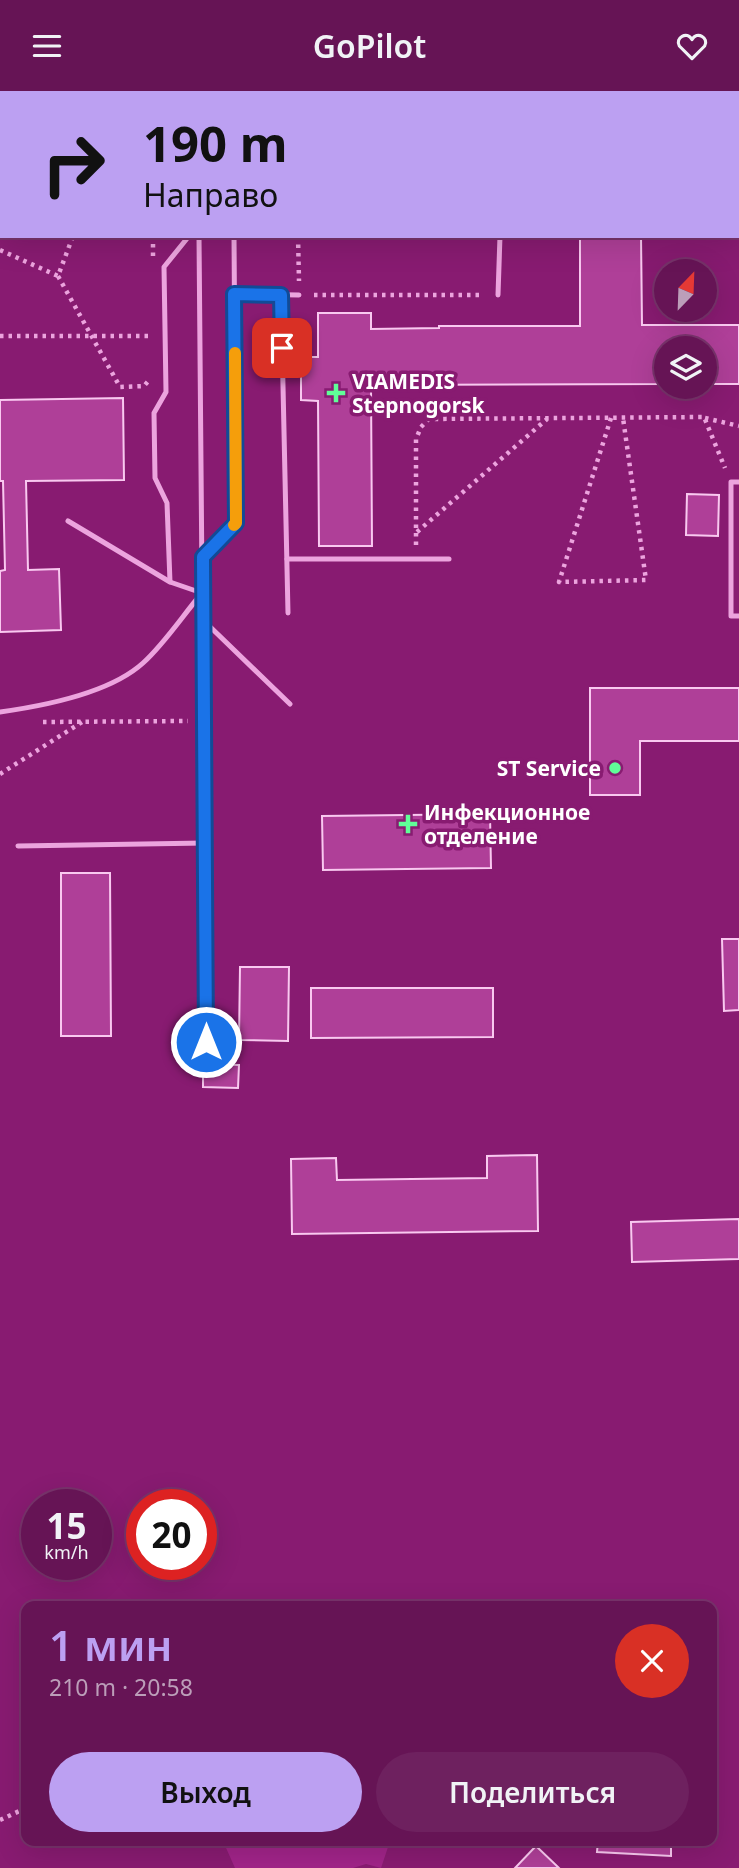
<!DOCTYPE html>
<html lang="ru">
<meta charset="utf-8">
<style>
body{margin:0;font-family:"Noto Sans",sans-serif;background:#6e215f;color:#f1f3f6;height:100vh;display:flex;flex-direction:column;font-size:26px;white-space:nowrap}
*{box-sizing:border-box;margin:0}
p{font-size:23px;color:#bc9eb9}
.icon{flex:none;width:38px;height:38px;fill:none;stroke:currentColor;stroke-width:2;stroke-linecap:round;stroke-linejoin:round}
.map{position:relative;flex:1;overflow:hidden}
.details{position:absolute;left:21px;top:1510px;width:696px;height:245px;display:flex;flex-direction:column;background:#661455;border-radius:14px;box-shadow:0 7px 28px #0002,0 0 0 2px #79336c}
.details>*{flex:none}
.hud{position:absolute;left:0px;top:0px;width:740px;height:147px;box-shadow:0 7px 28px #0002,0 0 0 2px #79336c;background:#bca0f2;color:#111;overflow:hidden}
.needle{width:46px;rotate:23deg}
.controls{position:absolute;left:654px;top:168px;display:grid;gap:14px}
.controls a{display:grid;place-items:center;width:63px;height:63px;border-radius:50%;background:#661455;box-shadow:0 7px 28px #0002,0 0 0 2px #79336c;font-size:35px}
.speed{position:absolute;left:21px;top:1398px;display:flex;gap:14px;font-size:35px;font-weight:700;text-align:center}
.speed>*{display:grid;place-content:center;width:91px;height:91px;border-radius:50%;background:#661455;box-shadow:0 7px 28px #0002,0 0 0 2px #79336c;line-height:1}
.speed small{font-size:18px;font-weight:400}
.speed .limit{border:10px solid #d22;background:#fff;color:#111}
.pin{position:absolute;display:grid;place-items:center;width:60px;height:60px;color:#fff;margin:-30px;border-radius:14px;box-shadow:0 4px 10px #0006}
.me{position:absolute;width:77px;margin:-38px;rotate:0deg;stroke-linejoin:round;filter:drop-shadow(0 0 5px #0008)}
.turn{display:flex;align-items:center;gap:24px;height:147px;padding:0 28px;font-size:32px}
.turn .icon{width:91px;height:91px;stroke-width:2.5}
.turn b{display:block;font-size:49px;line-height:60px}
.round{display:grid;place-items:center;flex:none;width:74px;height:74px;border-radius:37px;background:#6e215f}
.overview{display:flex;align-items:center;justify-content:space-between;height:119px;padding:0 28px}
h1{font-size:42px;font-weight:600;line-height:52px;color:#bca0f2}
.button{display:flex;gap:14px;margin-top:auto;padding:14px 28px}
.button a{flex:1;height:80px;border-radius:42px;background:#bca0f2;color:#111;font-size:28px;font-weight:600;line-height:80px;text-align:center}
.button a+a{background:#6e215f;color:#f1f3f6}
header{display:flex;justify-content:space-between;align-items:center;height:91px;padding:0 28px;background:#661455;font-size:32px;font-weight:600}
.map>svg:first-child{display:block}
.green{fill:#a12489}
.building{fill:#af3f98;stroke:#f9c9f0;stroke-width:2}
.lines{fill:none;stroke-linecap:round;stroke-linejoin:round}
.path{stroke:#eca4de;stroke-width:4.5;stroke-dasharray:3.5 5;stroke-linecap:butt}
.lane{stroke:#eca4de;stroke-width:5}
.route-casing{stroke:#114b97;stroke-width:18}
.route{stroke:#1a73e8;stroke-width:12}
.slow{stroke:#f59e0b;stroke-width:12}
.poi-dot{fill:#60fe98;stroke:#881b71;stroke-width:2.5}
.labels{text-anchor:middle;dominant-baseline:central;stroke-width:7;stroke-linejoin:round;paint-order:stroke}
.poi-label{font-size:21px;font-weight:bold;fill:#fff;stroke:#881b71;text-anchor:start}
</style>
<header><svg class="icon" aria-label="menu" viewBox="0 0 24 24"><path d="M4 6h16M4 12h16M4 18h16"/></svg>GoPilot<svg class="icon" aria-label="heart" viewBox="0 0 24 24"><path d="M12 20l-8-8c-3-5 5-10 8-4 3-6 11-1 8 4z"/></svg></header>
<div class="map">
<svg width="739" height="1777" viewBox="0 0 739 1777">
<rect width="100%" height="100%" fill="#881b71"/>
<path class="green" d="M 223,1750 L 388,1750 L 389,1753 L 381,1777 L 366,1773 L 353,1777 L 235,1777 Z"/>
<g class="building">
<path d="M 580,145 L 641,145 L 642,234 L 739,234 L 739,293 L 705,293 L 705,257 L 667,257 L 667,293 L 371,294 L 372,455 L 319,455 L 318,310 L 301,309 L 301,266 L 318,266 L 318,222 L 371,222 L 371,238 L 439,237 L 439,235 L 580,235 Z"/>
<path d="M 123,307 L 124,389 L 26,390 L 28,479 L 59,478 L 61,539 L 0,541 L 0,480 L 5,479 L 3,390 L 0,390 L 0,309 Z"/>
<path d="M 687,403 L 719,404 L 718,445 L 686,444 Z"/>
<path d="M 590,597 L 739,597 L 739,650 L 640,650 L 640,704 L 590,704 Z"/>
<path d="M 490,723 L 491,777 L 323,779 L 322,725 Z"/>
<path d="M 61,782 L 110,782 L 111,945 L 61,945 Z"/>
<path d="M 722,848 L 739,848 L 739,919 L 724,920 Z"/>
<path d="M 240,876 L 289,876 L 288,950 L 239,949 Z"/>
<path d="M 311,897 L 493,897 L 493,946 L 311,947 Z"/>
<path d="M 203,973 L 239,974 L 238,997 L 203,996 Z"/>
<path d="M 537,1064 L 538,1140 L 292,1143 L 291,1068 L 336,1067 L 337,1089 L 487,1087 L 487,1065 Z"/>
<path d="M 739,1128 L 739,1168 L 632,1171 L 631,1131 Z"/>
<path d="M 598,1750 L 671,1750 L 671,1765 L 597,1761 Z"/>
<path d="M 536,1755 L 559,1777 L 515,1777 Z"/>
</g>
<g class="lines">
<g class="path">
<path d="M 0,26 L 2,26"/>
<path d="M 738,26 L 739,26"/>
<path d="M 0,139 L 2,139"/>
<path d="M 298,145 L 299,190"/>
<path d="M 0,159 L 58,185 L 73,145"/>
<path d="M 153,165 L 153,145"/>
<path d="M 58,185 L 120,296 L 144,295 L 150,288"/>
<path d="M 314,204 L 484,204"/>
<path d="M 0,245 L 150,245"/>
<path d="M 611,327 L 559,491 L 646,489 L 623,327"/>
<path d="M 705,327 L 739,335"/>
<path d="M 417,441 L 547,328"/>
<path d="M 416,454 L 416,348 L 421,336 L 429,328 L 704,326 L 725,377"/>
<path d="M 43,631 L 188,630"/>
<path d="M 0,683 L 82,631"/>
<path d="M 0,1729 L 26,1717"/>
</g>
<g class="lane">
<path d="M 231,0 L 231,2"/>
<path d="M 198,2 L 198,0"/>
<path d="M 503,2 L 503,0"/>
<path d="M 729,2 L 729,0"/>
<path d="M 738,121 L 739,121"/>
<path d="M 199,145 L 206,951"/>
<path d="M 234,203 L 299,204"/>
<path d="M 281,204 L 288,522"/>
<path d="M 498,204 L 500,145"/>
<path d="M 739,391 L 731,391 L 731,525 L 739,525"/>
<path d="M 203,466 L 236,431 L 234,145"/>
<path d="M 287,468 L 449,468"/>
<path d="M 170,491 L 167,412 L 155,387 L 154,322 L 166,301 L 164,176 L 189,145"/>
<path d="M 202,528 L 290,613"/>
<path d="M 0,621 C 43,615 110,602 143,572 C 165,552 183,524 202,502 L 170,491 L 68,430"/>
<path d="M 18,755 L 205,752"/>
</g>
</g>
<g class="lines">
<defs>
<path id="route" d="M 206,951 L 203,466 L 236,432 L 234,203 L 281,204 L 282,257"/>
</defs>
<use href="#route" class="route-casing"/>
<use href="#route" class="route"/>
<path class="slow" d="M 234,434 L 236,432 L 235,262"/>
</g>
<g class="poi-dot">
<path d="M332.5 291.5h7v7h7v7h-7v7h-7v-7h-7v-7h7z"/>
<circle cx="615" cy="677" r="7"/>
<path d="M404.5 722.5h7v7h7v7h-7v7h-7v-7h-7v-7h7z"/>
</g>
<g class="labels">
<g class="poi-label">
<text x="352" y="290">VIAMEDIS<tspan x="352" dy="24">Stepnogorsk</tspan></text>
<text x="601" y="677" text-anchor="end">ST Service</text>
<text x="424" y="721">Инфекционное<tspan x="424" dy="24">отделение</tspan></text>
</g>
</g>
</svg>
<div class="controls">
<a><svg class="needle" viewBox="-14 -14 28 28"><path d="M0-13l5 13h-10z" fill="#e53935"/><path d="M0 13l5-13h-10z" fill="#bc9eb9"/></svg></a>
<a><svg class="icon" aria-label="layers" viewBox="0 0 24 24"><path d="M12 4l9 5-9 5-9-5zM3 14l9 5 9-5"/></svg></a>
</div>
<div class="speed"><div>15<small>km/h</small></div><div class="limit">20</div></div>
<div class="pin" style="left:282px;top:257px;background:#d93025"><svg class="icon" aria-label="arrive" viewBox="0 0 24 24"><path d="M6 21V4h12l-3 4 3 4H6"/></svg></div>
<svg class="me" style="left:206px;top:951px" viewBox="-20 -20 40 40"><circle r="17" fill="#1a73e8" stroke="#fff" stroke-width="3"/><path d="M0-11L8 9 0 5-8 9z" fill="#fff"/></svg>
<div class="hud">
<div class="turn"><svg class="icon" aria-label="right" viewBox="0 0 24 24"><path d="M7 20v-9h11M14 6l5 5-5 5"/></svg><div><b>190 m</b>Направо</div></div>
</div>
<section class="details">
<div class="overview"><div><h1>1 мин</h1><p>210 m · 20:58</p></div><a class="round" style="background:#d93025;color:#fff"><svg class="icon" aria-label="close" viewBox="0 0 24 24"><path d="M6 6l12 12M18 6L6 18"/></svg></a></div>
<div class="button"><a>Выход</a><a>Поделиться</a></div>
</section>
</div>
